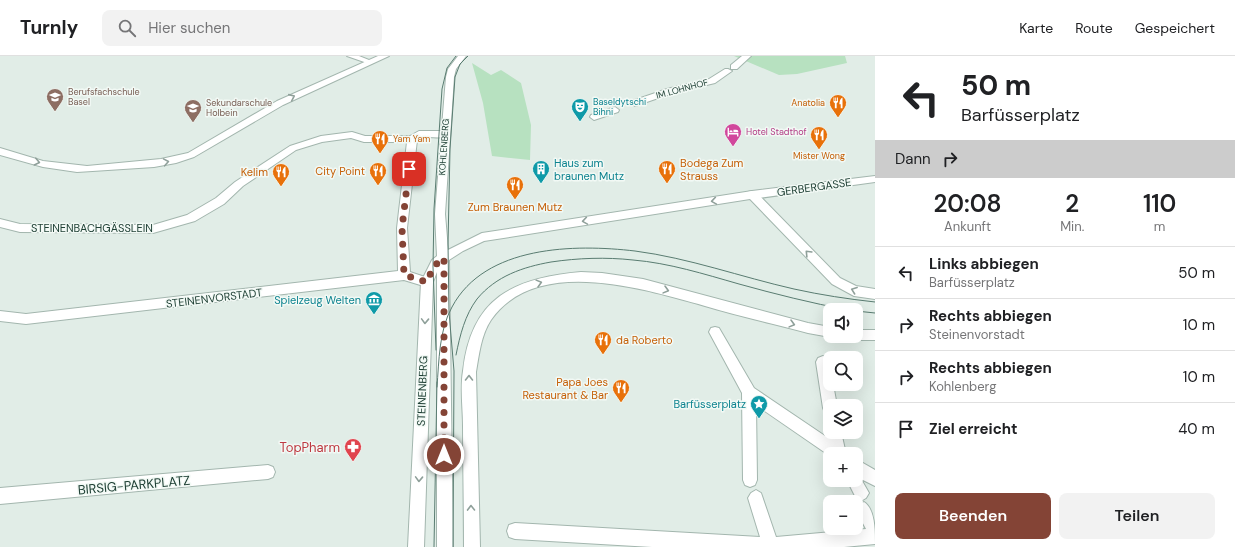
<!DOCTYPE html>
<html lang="de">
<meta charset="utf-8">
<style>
body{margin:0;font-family:"DM Sans",sans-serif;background:#f2f2f2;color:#202124;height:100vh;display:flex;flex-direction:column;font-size:15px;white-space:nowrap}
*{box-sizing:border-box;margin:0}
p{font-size:13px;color:#757577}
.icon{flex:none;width:22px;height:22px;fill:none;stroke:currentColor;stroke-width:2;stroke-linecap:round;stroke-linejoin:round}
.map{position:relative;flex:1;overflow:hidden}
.panel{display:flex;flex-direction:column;background:#fff;width:360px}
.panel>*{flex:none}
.guide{background:#fff;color:#202124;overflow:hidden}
.buttons{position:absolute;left:823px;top:247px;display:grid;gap:8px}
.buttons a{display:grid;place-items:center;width:40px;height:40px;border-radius:8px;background:#fff;box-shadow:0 4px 16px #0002;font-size:20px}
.pin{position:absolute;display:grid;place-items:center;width:34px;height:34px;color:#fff;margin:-17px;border-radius:8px;box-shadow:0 2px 6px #0006}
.me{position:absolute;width:44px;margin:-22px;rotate:0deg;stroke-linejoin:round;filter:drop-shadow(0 0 3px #0008)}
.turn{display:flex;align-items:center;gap:14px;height:84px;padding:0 20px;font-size:18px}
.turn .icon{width:52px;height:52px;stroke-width:2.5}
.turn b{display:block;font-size:28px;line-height:34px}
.then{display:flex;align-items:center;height:38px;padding:0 20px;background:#0003;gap:8px;font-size:15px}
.eta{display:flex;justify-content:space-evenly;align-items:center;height:68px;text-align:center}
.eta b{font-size:24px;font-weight:600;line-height:28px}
.cta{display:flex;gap:8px;margin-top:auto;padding:8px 20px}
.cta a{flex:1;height:46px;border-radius:8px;background:#844436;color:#fff;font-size:16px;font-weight:600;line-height:46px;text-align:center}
.cta a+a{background:#f2f2f2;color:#202124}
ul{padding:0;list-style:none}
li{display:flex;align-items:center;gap:12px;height:52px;padding:0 20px;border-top:1px solid #e0e0e0}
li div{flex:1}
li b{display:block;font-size:15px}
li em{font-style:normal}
header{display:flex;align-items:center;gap:24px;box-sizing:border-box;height:56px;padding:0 20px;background:#fff;border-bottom:1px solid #e0e0e0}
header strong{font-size:19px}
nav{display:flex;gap:22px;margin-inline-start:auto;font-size:14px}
.search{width:280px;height:36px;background:#f2f2f2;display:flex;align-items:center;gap:10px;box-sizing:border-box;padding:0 14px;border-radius:8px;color:#757577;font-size:15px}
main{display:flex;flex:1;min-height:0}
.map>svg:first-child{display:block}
.green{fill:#b7e1c0}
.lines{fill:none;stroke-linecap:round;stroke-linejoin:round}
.service-casing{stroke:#a3b6ae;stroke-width:2}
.pedestrian-casing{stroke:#a3b6ae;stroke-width:2}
.minor-casing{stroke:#a3b6ae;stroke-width:2}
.service{fill:#fff;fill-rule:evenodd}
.pedestrian{fill:#fff;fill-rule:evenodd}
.minor{fill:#fff;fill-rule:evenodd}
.tram{stroke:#597c71;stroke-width:1}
.oneway{stroke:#8fa09a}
.route{stroke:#844436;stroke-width:7;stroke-dasharray:0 12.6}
.labels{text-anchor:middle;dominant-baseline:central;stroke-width:3;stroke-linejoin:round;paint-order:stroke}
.far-street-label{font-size:9px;fill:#1f4035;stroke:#f2f9f5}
.far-education-label{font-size:9px;fill:#785e54;stroke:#f2f9f5;text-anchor:start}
.far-culture-label{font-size:9px;fill:#0d838f;stroke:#f2f9f5;text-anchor:start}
.far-food-label{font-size:9px;fill:#c56008;stroke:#f2f9f5;text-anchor:end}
.far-hotel-label{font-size:9px;fill:#b23c85;stroke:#f2f9f5;text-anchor:start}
.culture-label{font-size:11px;fill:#0d838f;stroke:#f2f9f5;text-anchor:end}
.food-label{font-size:11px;fill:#c56008;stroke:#f2f9f5;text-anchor:end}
.street-label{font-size:11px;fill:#1f4035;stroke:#f2f9f5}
.near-health-label{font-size:13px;fill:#be3a42;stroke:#f2f9f5;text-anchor:end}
.near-street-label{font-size:13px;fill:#1f4035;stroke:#f2f9f5}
</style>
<header>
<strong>Turnly</strong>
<div class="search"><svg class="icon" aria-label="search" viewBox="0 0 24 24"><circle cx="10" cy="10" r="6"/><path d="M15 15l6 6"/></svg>Hier suchen</div>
<nav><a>Karte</a><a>Route</a><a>Gespeichert</a></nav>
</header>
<main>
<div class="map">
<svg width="875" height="491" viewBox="0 0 875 491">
<rect width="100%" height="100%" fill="#e1ede7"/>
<g class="green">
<path d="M 734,0 L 845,0 L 847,7 L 797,18 L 779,19 Z"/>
<path d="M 472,7 L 491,19 L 501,14 L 521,27 L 531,69 L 530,104 L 492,100 L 483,47 Z"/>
</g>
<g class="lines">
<defs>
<g id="service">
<path d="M 725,13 L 728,13 L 732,15 L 715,27 L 673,37 L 635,50 L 631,47 L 632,45 L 667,33 L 709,23 Z"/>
<path d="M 615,51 L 619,54 L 618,56 L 594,64 L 590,61 L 591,59 Z"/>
</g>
<g id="pedestrian">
<path d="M 347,0 L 359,0 L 374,6 L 370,8 Z"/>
<path d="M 419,75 L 445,75 L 450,78 C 442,86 426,77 417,84 L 407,172 L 410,216 L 431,223 L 433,226 L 431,229 L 427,231 L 404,224 L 26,268 L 0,265 L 0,255 L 26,258 L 398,215 L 397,172 L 407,86 L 364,86 L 351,82 L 322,86 L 296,94 L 243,130 L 224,148 L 195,165 L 153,177 L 20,176 L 0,171 L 0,163 L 20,168 L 153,169 L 187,159 L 216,142 L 235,126 L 290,90 L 321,80 L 352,76 L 365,80 L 410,80 Z"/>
<path d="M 875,120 L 875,126 L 752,143 L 748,142 L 747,139 L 748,136 L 752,135 Z"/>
<path d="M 715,271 L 719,272 L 754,332 L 828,382 L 827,376 L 829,371 L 830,376 L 841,376 L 846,398 L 830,398 L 830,400 L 756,349 L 757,424 L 755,429 L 750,431 L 745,429 L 743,424 L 742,337 L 709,276 L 711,272 Z"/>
<path d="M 823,300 L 828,302 L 830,309 L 830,328 L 833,328 L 837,350 L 830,350 L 830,359 L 825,357 L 823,352 L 816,306 L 818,302 Z"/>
<path d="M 856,403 L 875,414 L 875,430 L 861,423 L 869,437 L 866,442 L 861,445 L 856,442 L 847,424 L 856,424 Z"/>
<path d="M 756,434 L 761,437 L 776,481 L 866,473 L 856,454 L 859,449 L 864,446 C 875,453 875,474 875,488 L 844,491 L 652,491 L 515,483 L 509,481 L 507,475 L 509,469 L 515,467 L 760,481 L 748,442 L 751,437 Z"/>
</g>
<g id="minor">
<path d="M 378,0 L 389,0 L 283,49 L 194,101 L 176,107 L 154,111 L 77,116 L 43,111 L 0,99 L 0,92 L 43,105 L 87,110 L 161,103 L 188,97 L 277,45 Z"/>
<path d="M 458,0 L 466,0 L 456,13 L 454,21 L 445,158 L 448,194 L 482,177 L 752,135 L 756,136 L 840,222 L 856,230 L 875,233 L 875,243 L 854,240 L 832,228 L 750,143 L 484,185 L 463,195 L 449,204 L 453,491 L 437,491 L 437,216 L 433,226 L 424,491 L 408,491 L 421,226 L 432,204 L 437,200 L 435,158 L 446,21 L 448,13 Z"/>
<path d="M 742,0 L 751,0 L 737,13 L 731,13 L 731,9 Z"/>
<path d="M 581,216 L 602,217 L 643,223 L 808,267 L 830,271 L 830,280 L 834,280 L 830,281 L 808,277 C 774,268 739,260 705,250 C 644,233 536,199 491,264 C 481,279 479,299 476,316 L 480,491 L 464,491 C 464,451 463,410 463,370 C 463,352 460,333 463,315 C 471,242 513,222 581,216 Z"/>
<path d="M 856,274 L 875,274 L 875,284 L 856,284 L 852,283 L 850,280 L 856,280 Z"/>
<path d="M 268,409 L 273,411 L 275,416 L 273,421 L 268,423 L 0,448 L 0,432 Z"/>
</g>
</defs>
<use href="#service" class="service-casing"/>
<use href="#pedestrian" class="pedestrian-casing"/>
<use href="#minor" class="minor-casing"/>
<use href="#service" class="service"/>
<use href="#pedestrian" class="pedestrian"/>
<use href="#minor" class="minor"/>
<g class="tram">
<path d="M 856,255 L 875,257"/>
<path d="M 436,294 L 433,211 L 434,153 L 442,33 L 447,12 L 456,0"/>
<path d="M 456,299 C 460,279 465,259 477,243 C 496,220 523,211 551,206 C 578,202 606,201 633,204 C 669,207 704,218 739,228 C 775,238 811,247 848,254"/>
<path d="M 437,331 C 439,305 439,274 452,251 C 485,189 575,188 635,195 C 689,202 741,221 794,233 C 821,239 848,243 875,246"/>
<path d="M 434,491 L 437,326"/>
<path d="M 453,491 L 454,315 L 449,256 L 448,188 L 450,93 L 455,21 L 460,8 L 468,0"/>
</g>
</g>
<defs><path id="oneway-chevron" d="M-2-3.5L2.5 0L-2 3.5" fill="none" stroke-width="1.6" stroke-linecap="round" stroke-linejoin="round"/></defs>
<g class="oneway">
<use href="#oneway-chevron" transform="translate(292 41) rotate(-24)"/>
<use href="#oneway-chevron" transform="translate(37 106) rotate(13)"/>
<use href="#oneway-chevron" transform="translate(166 106) rotate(-10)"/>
<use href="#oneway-chevron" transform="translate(714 145) rotate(171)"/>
<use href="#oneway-chevron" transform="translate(585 165) rotate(171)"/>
<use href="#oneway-chevron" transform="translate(808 197) rotate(-134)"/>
<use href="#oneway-chevron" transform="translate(539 227) rotate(-15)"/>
<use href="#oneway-chevron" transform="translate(666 234) rotate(15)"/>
<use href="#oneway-chevron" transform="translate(854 234) rotate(-160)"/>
<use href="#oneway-chevron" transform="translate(425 265) rotate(92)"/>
<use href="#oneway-chevron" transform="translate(792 268) rotate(15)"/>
<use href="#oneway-chevron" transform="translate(469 322) rotate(-90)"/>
<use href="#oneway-chevron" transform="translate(419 423) rotate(92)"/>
<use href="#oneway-chevron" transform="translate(471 452) rotate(-91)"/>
</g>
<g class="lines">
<path class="route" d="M 409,113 L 402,172 L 404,219 L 427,226 C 431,216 434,208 444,202 L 444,399"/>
</g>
<defs>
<symbol id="school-pin" viewBox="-11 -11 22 30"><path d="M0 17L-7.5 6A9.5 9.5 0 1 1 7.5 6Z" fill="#8d6e63" stroke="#f2f9f5"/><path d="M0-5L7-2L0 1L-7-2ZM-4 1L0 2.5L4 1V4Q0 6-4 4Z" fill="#fff"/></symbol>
<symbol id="restaurant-pin" viewBox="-11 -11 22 30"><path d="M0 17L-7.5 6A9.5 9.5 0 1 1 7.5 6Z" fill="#e8710a" stroke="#f2f9f5"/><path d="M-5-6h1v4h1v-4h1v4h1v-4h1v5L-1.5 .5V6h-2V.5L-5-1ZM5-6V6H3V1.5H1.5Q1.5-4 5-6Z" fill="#fff"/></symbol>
<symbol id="theatre-pin" viewBox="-11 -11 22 30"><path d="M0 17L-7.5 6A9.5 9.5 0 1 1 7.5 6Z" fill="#0f9aa8" stroke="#f2f9f5"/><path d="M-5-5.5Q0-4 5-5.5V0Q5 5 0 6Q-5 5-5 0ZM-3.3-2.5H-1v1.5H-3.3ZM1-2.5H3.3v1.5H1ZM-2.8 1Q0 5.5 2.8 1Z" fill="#fff"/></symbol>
<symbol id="hotel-pin" viewBox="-11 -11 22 30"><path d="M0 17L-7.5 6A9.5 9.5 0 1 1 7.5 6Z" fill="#d1479c" stroke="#f2f9f5"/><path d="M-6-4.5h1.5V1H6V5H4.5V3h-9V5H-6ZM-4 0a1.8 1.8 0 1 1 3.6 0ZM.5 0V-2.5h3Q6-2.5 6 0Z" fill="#fff"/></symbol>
<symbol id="building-pin" viewBox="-11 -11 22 30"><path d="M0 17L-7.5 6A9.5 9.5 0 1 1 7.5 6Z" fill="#0f9aa8" stroke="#f2f9f5"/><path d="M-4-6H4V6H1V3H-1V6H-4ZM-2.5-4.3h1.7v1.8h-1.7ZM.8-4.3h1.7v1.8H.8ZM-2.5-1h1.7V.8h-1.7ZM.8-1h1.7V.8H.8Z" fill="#fff"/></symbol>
<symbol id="museum-pin" viewBox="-11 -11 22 30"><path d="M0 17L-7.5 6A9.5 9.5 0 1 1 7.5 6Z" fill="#0f9aa8" stroke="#f2f9f5"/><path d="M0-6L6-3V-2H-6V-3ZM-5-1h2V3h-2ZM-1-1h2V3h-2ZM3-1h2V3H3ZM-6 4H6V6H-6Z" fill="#fff"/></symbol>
<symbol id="sight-pin" viewBox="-11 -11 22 30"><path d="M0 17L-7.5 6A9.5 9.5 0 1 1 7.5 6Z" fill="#0f9aa8" stroke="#f2f9f5"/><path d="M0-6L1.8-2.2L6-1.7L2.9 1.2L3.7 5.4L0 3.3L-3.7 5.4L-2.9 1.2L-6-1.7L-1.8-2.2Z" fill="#fff"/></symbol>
<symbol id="pharmacy-pin" viewBox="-11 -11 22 30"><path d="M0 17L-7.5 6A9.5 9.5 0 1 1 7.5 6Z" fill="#e0444e" stroke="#f2f9f5"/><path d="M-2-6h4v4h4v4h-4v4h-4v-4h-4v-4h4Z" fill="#fff"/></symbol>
</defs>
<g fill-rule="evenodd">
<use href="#school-pin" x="45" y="31" width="20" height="27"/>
<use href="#restaurant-pin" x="828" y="37" width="20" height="27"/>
<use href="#theatre-pin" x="570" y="41" width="20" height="27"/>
<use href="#school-pin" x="183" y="42" width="20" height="27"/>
<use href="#hotel-pin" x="723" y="66" width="20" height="27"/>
<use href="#restaurant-pin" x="809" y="69" width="20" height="27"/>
<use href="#restaurant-pin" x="370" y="73" width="20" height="27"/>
<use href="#building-pin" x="531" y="103" width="20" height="27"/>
<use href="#restaurant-pin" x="657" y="103" width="20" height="27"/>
<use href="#restaurant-pin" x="368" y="105" width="20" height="27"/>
<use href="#restaurant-pin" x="271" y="106" width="20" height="27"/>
<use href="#restaurant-pin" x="505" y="119" width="20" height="27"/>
<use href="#museum-pin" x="364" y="234" width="20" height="27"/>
<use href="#restaurant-pin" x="593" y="274" width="20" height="27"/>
<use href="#restaurant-pin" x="611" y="322" width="20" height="27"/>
<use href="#sight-pin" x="749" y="338" width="20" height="27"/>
<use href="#pharmacy-pin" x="343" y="381" width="20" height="27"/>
</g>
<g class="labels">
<g class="far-street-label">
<text transform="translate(682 33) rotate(-15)">IM LOHNHOF</text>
<text transform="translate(444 91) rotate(-86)">KOHLENBERG</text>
</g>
<g class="far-education-label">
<text x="68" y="36">Berufsfachschule<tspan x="68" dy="10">Basel</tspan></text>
<text x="206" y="47">Sekundarschule<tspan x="206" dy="10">Holbein</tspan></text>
</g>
<g class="far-culture-label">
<text x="593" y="46">Baseldytschi<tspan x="593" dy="10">Bihni</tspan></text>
</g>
<g class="far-food-label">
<text x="825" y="47">Anatolia</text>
<text x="393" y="83" text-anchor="start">Yam Yam</text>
<text x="819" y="100" text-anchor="middle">Mister Wong</text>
</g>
<g class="far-hotel-label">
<text x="746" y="76">Hotel Stadthof</text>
</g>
<g class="culture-label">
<text x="554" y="107" text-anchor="start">Haus zum<tspan x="554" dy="13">braunen Mutz</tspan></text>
<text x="361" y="244">Spielzeug Welten</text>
<text x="746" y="348">Barfüsserplatz</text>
</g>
<g class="food-label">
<text x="680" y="107" text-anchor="start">Bodega Zum<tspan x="680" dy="13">Strauss</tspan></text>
<text x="365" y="115">City Point</text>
<text x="268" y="116">Kelim</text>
<text x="515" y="151" text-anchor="middle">Zum Braunen Mutz</text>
<text x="616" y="284" text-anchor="start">da Roberto</text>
<text x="608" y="326">Papa Joes<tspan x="608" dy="13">Restaurant &amp; Bar</tspan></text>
</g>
<g class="street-label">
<text transform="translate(814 131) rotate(-8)">GERBERGASSE</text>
<text x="92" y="172">STEINENBACHGÄSSLEIN</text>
<text transform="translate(214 242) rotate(-7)">STEINENVORSTADT</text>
<text transform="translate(422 335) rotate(-88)">STEINENBERG</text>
</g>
<g class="near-health-label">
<text x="340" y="391">TopPharm</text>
</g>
<g class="near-street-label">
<text transform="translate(134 429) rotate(-5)">BIRSIG-PARKPLATZ</text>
</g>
</g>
</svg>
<div class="buttons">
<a><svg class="icon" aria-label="sound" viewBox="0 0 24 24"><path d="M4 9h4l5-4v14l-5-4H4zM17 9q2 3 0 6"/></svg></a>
<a><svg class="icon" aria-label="search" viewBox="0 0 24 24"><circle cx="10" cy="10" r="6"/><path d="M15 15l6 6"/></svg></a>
<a><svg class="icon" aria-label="layers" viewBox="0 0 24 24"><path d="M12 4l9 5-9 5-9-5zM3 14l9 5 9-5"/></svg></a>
<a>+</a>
<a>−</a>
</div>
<div class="pin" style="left:409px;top:113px;background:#d93025"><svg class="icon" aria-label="arrive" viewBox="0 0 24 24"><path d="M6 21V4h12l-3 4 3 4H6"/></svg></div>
<svg class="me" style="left:444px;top:399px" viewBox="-20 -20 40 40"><circle r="17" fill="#844436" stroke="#fff" stroke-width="3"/><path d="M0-11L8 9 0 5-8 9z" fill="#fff"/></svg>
</div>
<section class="panel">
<div class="guide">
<div class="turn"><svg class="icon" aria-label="left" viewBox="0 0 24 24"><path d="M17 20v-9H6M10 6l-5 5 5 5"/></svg><div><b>50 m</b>Barfüsserplatz</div></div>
<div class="then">Dann<svg class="icon" aria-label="right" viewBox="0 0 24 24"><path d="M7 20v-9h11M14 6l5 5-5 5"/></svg></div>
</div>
<div class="eta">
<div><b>20:08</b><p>Ankunft</p></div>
<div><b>2</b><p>Min.</p></div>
<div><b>110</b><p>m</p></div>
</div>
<ul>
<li><svg class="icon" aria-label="left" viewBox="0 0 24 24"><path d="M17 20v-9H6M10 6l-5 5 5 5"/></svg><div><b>Links abbiegen</b><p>Barfüsserplatz</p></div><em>50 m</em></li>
<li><svg class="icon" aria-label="right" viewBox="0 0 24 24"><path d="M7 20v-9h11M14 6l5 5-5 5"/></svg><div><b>Rechts abbiegen</b><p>Steinenvorstadt</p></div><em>10 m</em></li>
<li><svg class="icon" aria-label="right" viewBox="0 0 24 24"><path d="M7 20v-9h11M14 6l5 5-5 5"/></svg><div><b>Rechts abbiegen</b><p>Kohlenberg</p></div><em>10 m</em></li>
<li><svg class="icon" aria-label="arrive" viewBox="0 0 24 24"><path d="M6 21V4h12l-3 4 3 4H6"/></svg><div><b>Ziel erreicht</b></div><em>40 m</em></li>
</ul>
<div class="cta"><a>Beenden</a><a>Teilen</a></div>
</section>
</main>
